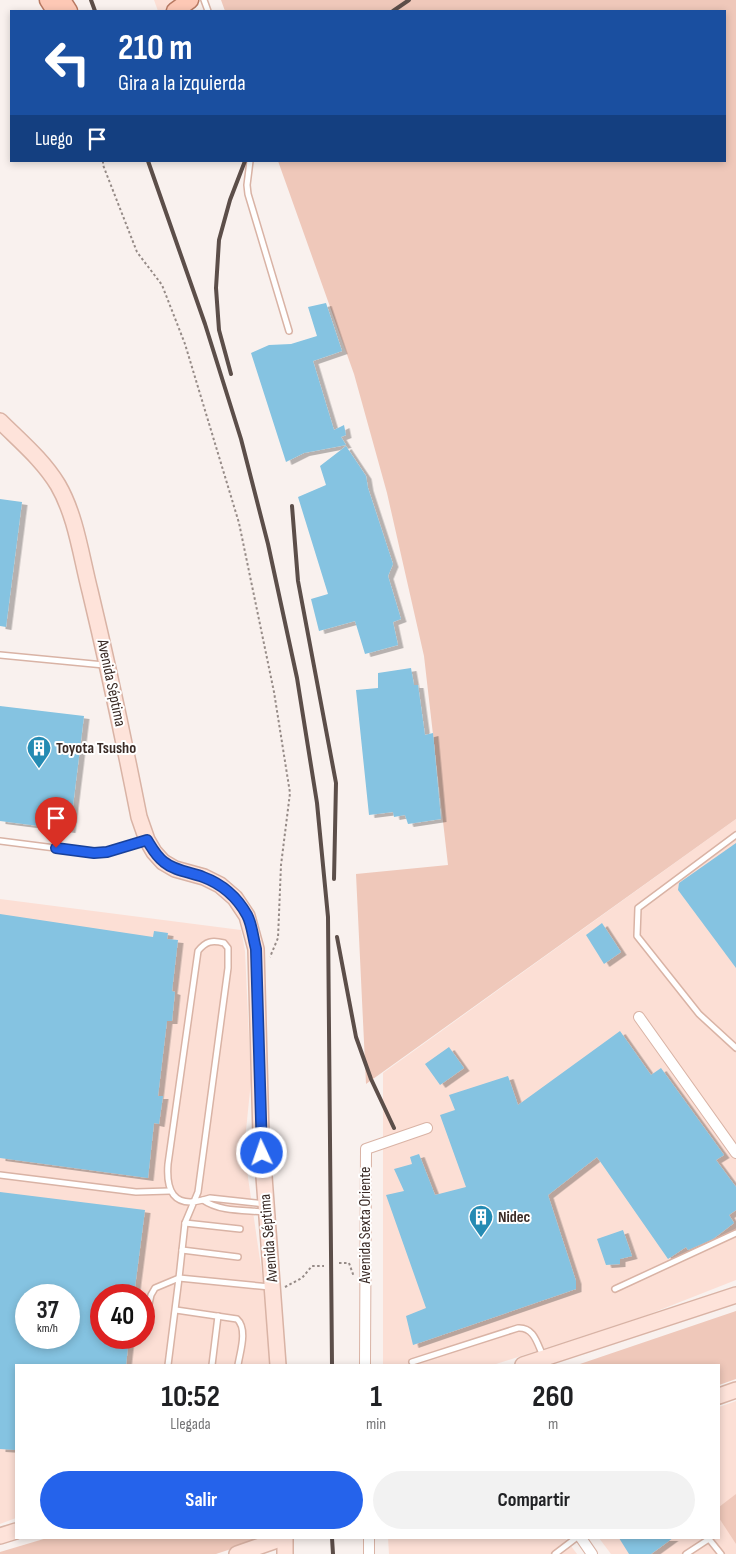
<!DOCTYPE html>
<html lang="es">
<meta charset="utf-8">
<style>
body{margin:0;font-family:"Sofia Sans Condensed",sans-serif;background:#f2f2f2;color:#202124;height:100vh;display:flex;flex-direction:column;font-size:19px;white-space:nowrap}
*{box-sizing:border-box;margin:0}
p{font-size:16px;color:#757577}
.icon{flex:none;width:28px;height:28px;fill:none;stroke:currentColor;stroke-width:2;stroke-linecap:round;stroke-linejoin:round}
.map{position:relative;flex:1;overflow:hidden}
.sheet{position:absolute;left:15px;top:1364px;width:705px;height:175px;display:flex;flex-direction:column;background:#fff;border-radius:0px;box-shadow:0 2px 8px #0003}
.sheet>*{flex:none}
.guide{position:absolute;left:10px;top:10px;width:716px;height:152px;border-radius:0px;box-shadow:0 2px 8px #0003;background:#1a4fa0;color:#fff;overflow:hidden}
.speed{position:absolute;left:15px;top:1284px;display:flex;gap:10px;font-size:25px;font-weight:700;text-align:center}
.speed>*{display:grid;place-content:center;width:65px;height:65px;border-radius:50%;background:#fff;box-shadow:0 2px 8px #0003;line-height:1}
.speed small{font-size:12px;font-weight:400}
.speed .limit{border:8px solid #d22;background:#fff;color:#111}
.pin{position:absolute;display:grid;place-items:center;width:42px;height:42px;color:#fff;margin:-51px -21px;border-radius:50% 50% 50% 0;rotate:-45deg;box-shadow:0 0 5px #0007}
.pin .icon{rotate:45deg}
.me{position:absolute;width:55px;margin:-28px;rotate:357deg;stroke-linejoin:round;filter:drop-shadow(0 0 4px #0008)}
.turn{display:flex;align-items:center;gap:18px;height:105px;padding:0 25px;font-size:22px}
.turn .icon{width:65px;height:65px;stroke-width:2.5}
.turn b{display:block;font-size:35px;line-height:42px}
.then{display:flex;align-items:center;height:48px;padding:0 25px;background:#0003;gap:10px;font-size:19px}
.eta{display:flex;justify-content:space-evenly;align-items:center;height:85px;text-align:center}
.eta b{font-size:30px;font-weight:700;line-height:35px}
.cta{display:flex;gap:10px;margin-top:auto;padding:10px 25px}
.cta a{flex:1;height:58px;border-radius:30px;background:#2563eb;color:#fff;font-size:20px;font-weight:700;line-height:58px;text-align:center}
.cta a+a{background:#f2f2f2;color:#202124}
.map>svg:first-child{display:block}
.built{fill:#fcdfd5;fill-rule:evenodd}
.green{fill:#efc8ba}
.building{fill:#85c3e1;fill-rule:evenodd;filter:url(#shadow)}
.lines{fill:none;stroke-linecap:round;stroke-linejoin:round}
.lane-casing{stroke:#d9b3a5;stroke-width:8}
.street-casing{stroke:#d9b3a5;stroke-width:12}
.secondary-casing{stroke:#d9b3a5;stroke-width:18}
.primary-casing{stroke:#b87962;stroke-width:19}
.path{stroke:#968b87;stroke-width:2;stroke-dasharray:2.5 2.5;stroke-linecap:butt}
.lane{stroke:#fff;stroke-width:5}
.street{stroke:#fff;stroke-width:10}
.secondary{stroke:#fee3da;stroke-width:15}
.primary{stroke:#fdc8b5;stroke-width:16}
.rail{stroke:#5c4e49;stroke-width:4}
.route-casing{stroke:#184099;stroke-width:12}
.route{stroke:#2563eb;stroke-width:9}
.labels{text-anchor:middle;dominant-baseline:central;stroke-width:4;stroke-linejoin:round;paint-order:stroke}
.street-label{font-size:16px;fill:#3a2b26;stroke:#fff}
.poi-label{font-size:16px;font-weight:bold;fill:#3a2b26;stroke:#fff;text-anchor:start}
</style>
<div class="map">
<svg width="736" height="1554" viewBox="0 0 736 1554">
<defs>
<filter id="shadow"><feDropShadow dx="5.5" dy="3" stdDeviation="0" flood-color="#0004"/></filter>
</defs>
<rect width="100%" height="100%" fill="#f9f1ee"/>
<g class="built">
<path d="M 154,0 L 180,0 L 164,11 L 158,11 Z"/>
<path d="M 736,819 L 736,1280 L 647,1315 L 493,1365 L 383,1365 L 383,1073 Z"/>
<path d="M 0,899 L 241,930 L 245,951 L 251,1081 L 244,1150 L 268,1315 L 270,1365 L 16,1365 L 16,1518 L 0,1524 ZM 26,1295 L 69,1295 L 69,1338 L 26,1338 ZM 101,1295 L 144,1295 L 144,1338 L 101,1338 Z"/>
<path d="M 736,1401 L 736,1554 L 611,1554 L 599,1538 L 719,1538 L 719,1407 Z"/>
<path d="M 388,1538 L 565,1538 L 577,1554 L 389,1554 Z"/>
</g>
<g class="green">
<path d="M 221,0 L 736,0 L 736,819 L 366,1084 L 356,874 L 448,865 L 424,656 L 387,493 L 354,374 L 278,161 L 725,161 L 725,11 L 225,11 Z"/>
<path d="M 736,1311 L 736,1379 L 719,1385 L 719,1365 L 577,1365 Z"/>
<path d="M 736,1494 L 736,1544 L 719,1518 L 719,1507 Z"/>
<path d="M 47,1538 L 264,1538 L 216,1554 L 0,1554 L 0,1552 Z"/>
</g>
<g class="building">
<path d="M 326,303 L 342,351 L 313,361 L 334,430 L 344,425 L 346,435 L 341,437 L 346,445 L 304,453 L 286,462 L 251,353 L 269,345 L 291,344 L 317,336 L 308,307 Z"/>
<path d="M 346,446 L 366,476 L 368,488 L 393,564 L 388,576 L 401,619 L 393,622 L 398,645 L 365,654 L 355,621 L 319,631 L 311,599 L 328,594 L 298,497 L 326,485 L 320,466 Z"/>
<path d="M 0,499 L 22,502 L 6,627 L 0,626 Z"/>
<path d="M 411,668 L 414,685 L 418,685 L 425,735 L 433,733 L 441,819 L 408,824 L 405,815 L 394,817 L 393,812 L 369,815 L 356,690 L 378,688 L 378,673 Z"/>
<path d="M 0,706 L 84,716 L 70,830 L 0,821 Z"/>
<path d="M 736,843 L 736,968 L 678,890 L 679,883 Z"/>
<path d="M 0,914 L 153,937 L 154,931 L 168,933 L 167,939 L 178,940 L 172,991 L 175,992 L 172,1021 L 167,1021 L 158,1096 L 163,1096 L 159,1124 L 154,1123 L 148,1178 L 0,1158 Z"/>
<path d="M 602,923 L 621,952 L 604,964 L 586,935 Z"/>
<path d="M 620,1031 L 651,1075 L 661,1068 L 724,1155 L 716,1160 L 736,1187 L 736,1210 L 729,1215 L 734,1223 L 713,1239 L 688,1250 L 686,1247 L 668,1259 L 597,1157 L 548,1195 L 576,1281 L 576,1289 L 413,1345 L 406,1316 L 426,1308 L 386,1195 L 404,1191 L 394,1169 L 412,1164 L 410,1157 L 419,1154 L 435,1195 L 466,1187 L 440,1115 L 455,1110 L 449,1095 L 508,1076 L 518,1105 Z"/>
<path d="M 449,1047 L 464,1068 L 440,1085 L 425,1064 Z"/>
<path d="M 0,1192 L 145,1210 L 134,1295 L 101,1295 L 101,1338 L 129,1338 L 126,1365 L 16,1365 L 16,1450 L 0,1449 ZM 26,1295 L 69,1295 L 69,1338 L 26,1338 Z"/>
<path d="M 623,1230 L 632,1256 L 620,1259 L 620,1264 L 606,1265 L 597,1239 Z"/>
<path d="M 619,1538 L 673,1538 L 651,1554 L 629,1554 Z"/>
</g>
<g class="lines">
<defs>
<g id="lane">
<path d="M 204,0 L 208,11"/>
<path d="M 250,161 L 247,185 L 248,194 L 289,331"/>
<path d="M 0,655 L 104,665"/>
<path d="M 736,835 L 638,908 L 637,936 L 699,1014 L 736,1048"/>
<path d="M 0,841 L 94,853 L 107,851 L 144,841"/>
<path d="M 0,1175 L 136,1192 L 170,1191"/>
<path d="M 203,1200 C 173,1208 166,1190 168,1164 L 198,951 C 206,941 212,940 224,943 L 228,948 L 228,968 L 198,1192 L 185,1223 L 179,1278 L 270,1287"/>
<path d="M 264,1212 C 245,1210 220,1212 203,1200 L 210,1198 L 265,1204"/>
<path d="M 185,1223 L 240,1229"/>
<path d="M 182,1250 L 238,1257"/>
<path d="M 615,1289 L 736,1233"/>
<path d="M 176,1310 L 237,1319 C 248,1329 240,1352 238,1365"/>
<path d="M 144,1327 L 151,1295 L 155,1288 L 179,1278 L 168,1365"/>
<path d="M 412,1362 L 518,1328 C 534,1327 537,1343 543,1356"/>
<path d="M 212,1365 L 218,1316"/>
<path d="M 555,1554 L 576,1538"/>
<path d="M 686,1554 L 709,1539 L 721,1554"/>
</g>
<g id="street">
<path d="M 639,1017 L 736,1153"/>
<path d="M 365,1365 L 366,1149 L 427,1128"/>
<path d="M 369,1538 L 369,1554"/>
<path d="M 581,1538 L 592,1554"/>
</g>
<g id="secondary">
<path d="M 0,421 C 20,441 43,460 58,485 C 76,516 81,556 90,591 C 108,666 124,741 139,817 L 147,840 L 154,852 L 163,862 L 175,869 L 204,877 L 220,885 L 235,898 L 247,916 L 256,949 L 261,1136 L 278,1365"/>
<path d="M 523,1365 L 736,1295"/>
<path d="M 719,1396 L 736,1390"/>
<path d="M 0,1536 L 16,1531"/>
<path d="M 285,1538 L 285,1554"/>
<path d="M 237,1554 L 283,1538"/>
</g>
<g id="primary">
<path d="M 48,0 L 55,11"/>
<path d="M 62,0 L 69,11"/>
<path d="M 175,11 L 190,0"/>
</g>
</defs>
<use href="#lane" class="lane-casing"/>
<use href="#street" class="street-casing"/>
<use href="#secondary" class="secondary-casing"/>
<use href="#primary" class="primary-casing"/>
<g class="path">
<path d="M 103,161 L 103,165 L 137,252 L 162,285 L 185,344 L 239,523 L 274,692 L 290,793 L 281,865 L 278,938 L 270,957"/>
<path d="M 339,1263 L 349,1263 L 354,1277"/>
<path d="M 285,1287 L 302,1278 L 312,1266 L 324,1266"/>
</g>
<use href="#lane" class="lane"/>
<use href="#street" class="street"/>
<use href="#secondary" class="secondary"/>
<use href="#primary" class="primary"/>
<g class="rail">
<path d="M 91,0 L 95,11"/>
<path d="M 393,11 L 409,0"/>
<path d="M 148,161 L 205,324 L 241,439 L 268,544 L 297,678 L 317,803 L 328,917 L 332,1365"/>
<path d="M 231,374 L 219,330 L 216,288 L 219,240 L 230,200 L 245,161"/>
<path d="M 292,506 L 298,581 L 336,783 L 334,879"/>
<path d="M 337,937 L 356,1037 L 371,1079 L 394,1128"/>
<path d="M 332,1538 L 333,1554"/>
</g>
</g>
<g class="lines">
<defs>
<path id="route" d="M 56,848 L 94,853 L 107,852 L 147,840 C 152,848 156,856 164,862 C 175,871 190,872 203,877 C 222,884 237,897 247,915 C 252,924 253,938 256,949 L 262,1153"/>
</defs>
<use href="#route" class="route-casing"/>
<use href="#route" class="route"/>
</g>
<defs>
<symbol id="building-pin" viewBox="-11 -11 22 30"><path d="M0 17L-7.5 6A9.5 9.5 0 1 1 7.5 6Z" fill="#258bb3" stroke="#fff"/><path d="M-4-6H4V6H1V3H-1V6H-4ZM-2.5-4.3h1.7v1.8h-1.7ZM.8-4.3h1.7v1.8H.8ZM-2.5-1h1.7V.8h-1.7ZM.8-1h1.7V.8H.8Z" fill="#fff"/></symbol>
</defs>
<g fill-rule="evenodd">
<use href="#building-pin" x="25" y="734" width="28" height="38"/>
<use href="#building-pin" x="467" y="1203" width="28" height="38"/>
</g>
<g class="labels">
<g class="street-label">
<text transform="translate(111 683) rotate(78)">Avenida Séptima</text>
<text transform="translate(365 1225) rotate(-90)">Avenida Sexta Oriente</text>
<text transform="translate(269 1238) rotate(-95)">Avenida Séptima</text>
</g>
<g class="poi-label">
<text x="56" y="748">Toyota Tsusho</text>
<text x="498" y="1217">Nidec</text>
</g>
</g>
</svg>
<div class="speed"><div>37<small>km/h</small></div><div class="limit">40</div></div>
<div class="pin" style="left:56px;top:848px;background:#d93025"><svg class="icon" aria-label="arrive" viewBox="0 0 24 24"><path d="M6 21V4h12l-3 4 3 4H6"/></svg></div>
<svg class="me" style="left:262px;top:1153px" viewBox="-20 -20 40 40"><circle r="17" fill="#2563eb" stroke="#fff" stroke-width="3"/><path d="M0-11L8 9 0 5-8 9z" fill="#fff"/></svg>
<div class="guide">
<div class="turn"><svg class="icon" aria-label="left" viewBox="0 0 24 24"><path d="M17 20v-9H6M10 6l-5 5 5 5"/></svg><div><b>210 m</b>Gira a la izquierda</div></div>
<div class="then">Luego<svg class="icon" aria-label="arrive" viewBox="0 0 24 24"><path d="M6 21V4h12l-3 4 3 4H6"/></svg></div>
</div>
<section class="sheet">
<div class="eta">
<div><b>10:52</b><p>Llegada</p></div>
<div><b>1</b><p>min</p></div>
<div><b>260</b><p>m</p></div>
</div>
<div class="cta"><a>Salir</a><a>Compartir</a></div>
</section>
</div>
